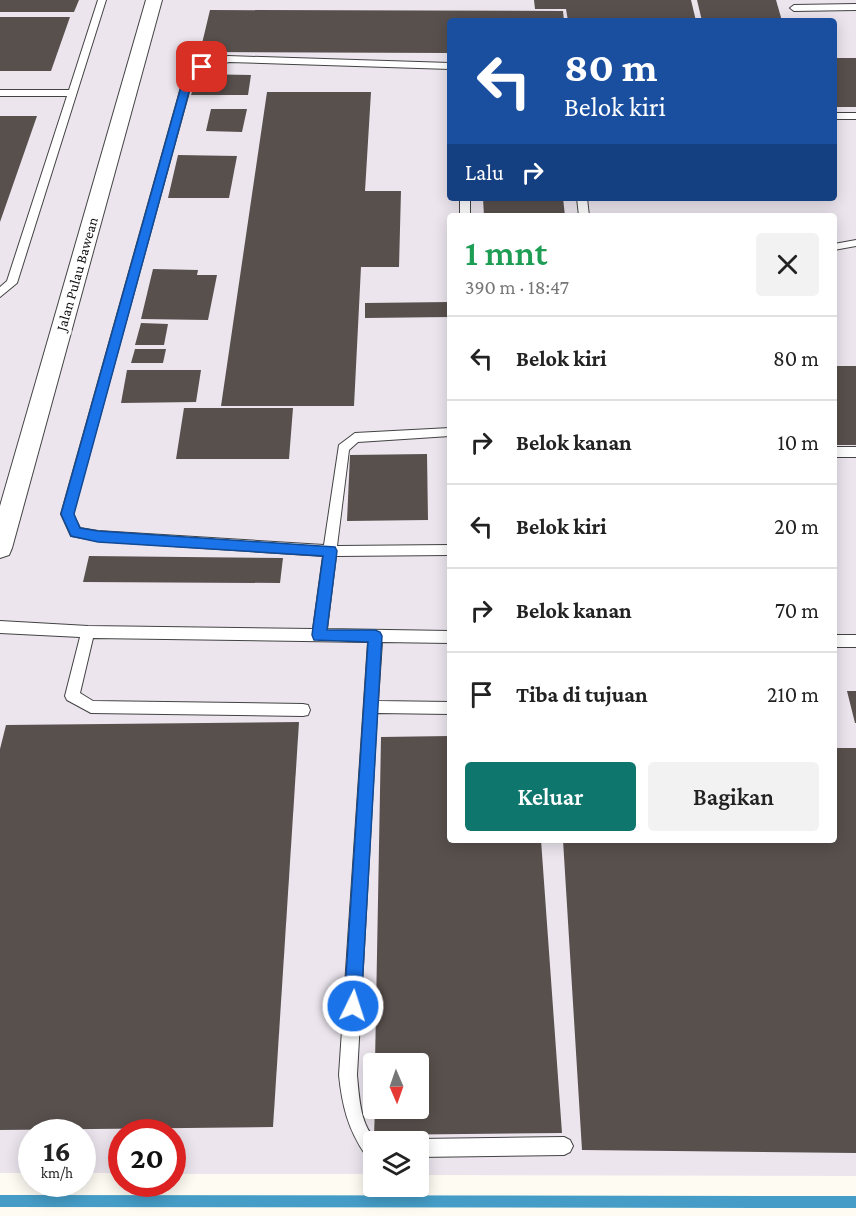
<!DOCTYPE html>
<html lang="id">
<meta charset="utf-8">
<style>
body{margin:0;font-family:"Crimson Pro",serif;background:#f2f2f2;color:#222;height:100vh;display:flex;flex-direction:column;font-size:22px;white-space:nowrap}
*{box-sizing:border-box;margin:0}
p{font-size:20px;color:#767676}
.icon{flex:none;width:33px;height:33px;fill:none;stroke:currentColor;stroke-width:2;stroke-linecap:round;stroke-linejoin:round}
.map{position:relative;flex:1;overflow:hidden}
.panel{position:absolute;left:447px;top:213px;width:390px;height:630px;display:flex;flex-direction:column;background:#fff;border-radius:6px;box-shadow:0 3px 15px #0003}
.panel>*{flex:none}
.guide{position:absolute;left:447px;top:18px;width:390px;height:183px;border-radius:6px;box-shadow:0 3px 15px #0003;background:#1a4fa0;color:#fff;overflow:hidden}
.needle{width:39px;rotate:178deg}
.fabs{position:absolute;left:363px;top:1053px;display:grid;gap:12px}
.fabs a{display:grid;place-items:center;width:66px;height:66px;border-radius:6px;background:#fff;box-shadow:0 3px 15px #0003;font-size:30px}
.speed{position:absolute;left:18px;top:1119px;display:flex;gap:12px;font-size:30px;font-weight:700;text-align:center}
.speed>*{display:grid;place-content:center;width:78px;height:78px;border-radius:50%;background:#fff;box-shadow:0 3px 15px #0003;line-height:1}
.speed small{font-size:15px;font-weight:400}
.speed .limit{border:9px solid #d22;background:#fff;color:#111}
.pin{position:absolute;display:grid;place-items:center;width:51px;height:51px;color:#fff;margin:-26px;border-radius:12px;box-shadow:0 3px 9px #0006}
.me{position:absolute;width:66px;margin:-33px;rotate:4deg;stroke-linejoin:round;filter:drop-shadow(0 0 4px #0008)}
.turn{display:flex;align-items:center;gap:21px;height:126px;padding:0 18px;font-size:27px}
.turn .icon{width:78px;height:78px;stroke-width:2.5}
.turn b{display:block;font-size:42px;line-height:51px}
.then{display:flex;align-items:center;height:57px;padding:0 18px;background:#0003;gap:12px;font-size:22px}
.round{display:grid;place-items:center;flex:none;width:63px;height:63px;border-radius:6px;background:#f2f2f2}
.overview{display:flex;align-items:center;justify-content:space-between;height:102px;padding:0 18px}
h1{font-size:36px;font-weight:600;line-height:45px;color:#1e9e55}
.primary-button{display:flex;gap:12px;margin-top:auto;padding:12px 18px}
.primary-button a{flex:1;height:69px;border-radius:6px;background:#0f766e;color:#fff;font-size:24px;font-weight:600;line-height:69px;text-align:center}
.primary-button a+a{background:#f2f2f2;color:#222}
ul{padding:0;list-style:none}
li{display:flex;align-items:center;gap:18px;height:84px;padding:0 18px;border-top:2px solid #e0e0e0}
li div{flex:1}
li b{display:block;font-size:22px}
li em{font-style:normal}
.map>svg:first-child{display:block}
.industrial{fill:#ece5ee;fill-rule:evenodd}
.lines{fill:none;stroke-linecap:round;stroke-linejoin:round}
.stream{fill:#459dc7;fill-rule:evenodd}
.building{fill:#58504d}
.lane-casing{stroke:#434343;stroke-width:2}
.street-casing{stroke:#434343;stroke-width:2}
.lane{fill:#fff;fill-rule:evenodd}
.street{fill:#fff;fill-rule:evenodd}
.route{fill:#1a73e8;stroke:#114b97;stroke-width:1.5}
.labels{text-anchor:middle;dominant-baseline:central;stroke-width:6;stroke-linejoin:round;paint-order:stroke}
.far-street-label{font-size:15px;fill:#101010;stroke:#fff}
</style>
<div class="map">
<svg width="856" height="1216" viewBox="0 0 856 1216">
<rect width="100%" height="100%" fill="#fefbf3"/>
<path class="industrial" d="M 0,0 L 856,0 L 856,1176 L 419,1175 L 418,1142 L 374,1142 L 373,1174 L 173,1174 L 172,1132 L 122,1132 L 121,1173 L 83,1173 L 82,1132 L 32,1132 L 31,1173 L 0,1173 ZM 450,21 L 834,21 L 834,198 L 450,198 ZM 450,216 L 834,216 L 834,840 L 450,840 ZM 374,1064 L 418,1064 L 418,1108 L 374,1108 Z"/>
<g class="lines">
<path class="stream" d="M 0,1195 L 856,1196 L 856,1208 L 0,1207 Z"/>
</g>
<g class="building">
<path d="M 0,0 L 79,0 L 74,12 L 0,12 Z"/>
<path d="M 534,0 L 691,0 L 696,21 L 568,21 L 566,9 L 535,9 Z"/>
<path d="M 697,0 L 776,0 L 782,21 L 702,21 Z"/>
<path d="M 210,10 L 563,11 L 564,21 L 450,21 L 450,53 L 200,52 Z"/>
<path d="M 0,17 L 70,17 L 51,71 L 0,71 Z"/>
<rect x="834" y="58" width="22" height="49"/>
<path d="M 197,74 L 251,75 L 248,95 L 191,95 Z"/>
<path d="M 267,92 L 371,92 L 365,191 L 401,191 L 399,267 L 361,267 L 354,406 L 221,406 Z"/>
<path d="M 211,109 L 247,109 L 242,132 L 206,131 Z"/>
<path d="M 0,116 L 37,116 L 0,222 Z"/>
<path d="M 178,155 L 237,156 L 229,198 L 168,198 Z"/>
<path d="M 483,198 L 563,198 L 565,216 L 484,216 Z"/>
<path d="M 153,269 L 198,270 L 197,275 L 217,275 L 208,320 L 141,319 Z"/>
<path d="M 450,302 L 450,317 L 365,318 L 365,303 Z"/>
<path d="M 141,323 L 168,324 L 164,345 L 135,345 Z"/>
<path d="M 135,349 L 166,349 L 163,363 L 131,363 Z"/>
<rect x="834" y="366" width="22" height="79"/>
<path d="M 127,370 L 201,370 L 196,402 L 121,403 Z"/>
<path d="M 184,408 L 293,408 L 289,459 L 176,459 Z"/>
<path d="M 427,454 L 428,520 L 347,521 L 350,455 Z"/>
<path d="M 89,556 L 283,558 L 280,583 L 83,582 Z"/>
<path d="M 847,691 L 856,691 L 856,723 L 855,723 Z"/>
<path d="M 299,722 L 273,1127 L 0,1130 L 0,749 L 6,725 Z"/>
<path d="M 450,736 L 450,840 L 541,840 L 562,1133 L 374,1135 L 375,1108 L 418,1108 L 418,1064 L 375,1064 L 381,737 Z"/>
<path d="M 834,748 L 856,748 L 856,1153 L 582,1150 L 563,840 L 834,840 Z"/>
</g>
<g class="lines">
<defs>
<g id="lane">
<path d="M 98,0 L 106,0 L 17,283 L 0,297 L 0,287 L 7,281 L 67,96 L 0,96 L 0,90 L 69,90 Z"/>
<path d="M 856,4 L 856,10 L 794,11 L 790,8 L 794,5 Z"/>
<path d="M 228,56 L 450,63 L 450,69 L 229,62 L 205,69 L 192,81 L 73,514 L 80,528 L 98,531 L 324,545 L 339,445 L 355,433 L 450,428 L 450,436 L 358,442 L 349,450 L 337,546 L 450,545 L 450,555 L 336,556 L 327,629 L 450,631 L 450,643 L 382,642 L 378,701 L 450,702 L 450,714 L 377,713 L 357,1075 C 359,1095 360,1131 380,1142 L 374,1142 L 374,1157 L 365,1154 C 348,1129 342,1105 339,1075 L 368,642 L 93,638 L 80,693 L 93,701 L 303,704 L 308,705 L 310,710 L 308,715 L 303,716 L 91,713 L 67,700 L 65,696 L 80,637 L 0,633 L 0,621 L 88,626 L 313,629 L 323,556 L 98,541 L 71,536 L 61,514 L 183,80 L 199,65 Z"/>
<rect x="834" y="113" width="22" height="6"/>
<rect x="460" y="198" width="10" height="18"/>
<path d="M 577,198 L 587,198 L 589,216 L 579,216 Z"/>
<path d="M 856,240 L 856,246 L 834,250 L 834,244 Z"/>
<rect x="834" y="447" width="22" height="10"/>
<rect x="834" y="635" width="22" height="12"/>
<path d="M 564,1137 L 570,1140 L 573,1146 L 570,1152 L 564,1155 L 418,1157 L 418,1142 L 412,1142 L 418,1139 Z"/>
</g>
<path id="street" d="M 146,0 L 162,0 L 12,548 L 9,555 L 0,558 L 0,506 Z"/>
</defs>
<use href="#lane" class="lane-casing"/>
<use href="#street" class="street-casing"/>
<use href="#lane" class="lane"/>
<use href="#street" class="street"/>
</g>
<path class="route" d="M 202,64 L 206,67 L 192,81 L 74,514 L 80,528 L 98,531 L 335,547 L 337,551 L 327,630 L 375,630 L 380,632 L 382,636 L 361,1006 L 359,1012 L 353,1015 L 347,1012 L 344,1006 L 368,642 L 314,640 L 312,635 L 323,556 L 98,542 L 71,536 L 61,514 L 183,80 Z"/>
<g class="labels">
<g class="far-street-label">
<text transform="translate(77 274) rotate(-74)">Jalan Pulau Bawean</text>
</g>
</g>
</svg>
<div class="fabs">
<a><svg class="needle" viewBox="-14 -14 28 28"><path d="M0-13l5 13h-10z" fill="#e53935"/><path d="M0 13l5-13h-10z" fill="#767676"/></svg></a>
<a><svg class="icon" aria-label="layers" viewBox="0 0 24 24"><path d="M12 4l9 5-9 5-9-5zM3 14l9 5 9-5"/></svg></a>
</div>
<div class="speed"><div>16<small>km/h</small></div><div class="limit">20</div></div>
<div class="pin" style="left:202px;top:67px;background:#d93025"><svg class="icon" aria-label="arrive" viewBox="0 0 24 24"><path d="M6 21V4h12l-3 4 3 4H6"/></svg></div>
<svg class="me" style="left:353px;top:1006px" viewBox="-20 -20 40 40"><circle r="17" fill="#1a73e8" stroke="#fff" stroke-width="3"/><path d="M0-11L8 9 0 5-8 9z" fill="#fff"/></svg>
<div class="guide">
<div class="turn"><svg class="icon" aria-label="left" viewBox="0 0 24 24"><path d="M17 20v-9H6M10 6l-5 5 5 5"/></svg><div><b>80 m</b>Belok kiri</div></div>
<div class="then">Lalu<svg class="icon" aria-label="right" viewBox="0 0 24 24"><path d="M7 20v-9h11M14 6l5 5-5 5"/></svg></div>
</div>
<section class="panel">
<div class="overview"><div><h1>1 mnt</h1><p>390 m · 18:47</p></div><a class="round"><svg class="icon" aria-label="close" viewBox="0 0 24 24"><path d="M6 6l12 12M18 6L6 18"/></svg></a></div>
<ul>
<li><svg class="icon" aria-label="left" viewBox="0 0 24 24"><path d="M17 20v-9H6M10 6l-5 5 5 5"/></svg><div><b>Belok kiri</b></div><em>80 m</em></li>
<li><svg class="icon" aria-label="right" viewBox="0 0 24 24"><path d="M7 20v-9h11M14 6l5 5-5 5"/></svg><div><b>Belok kanan</b></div><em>10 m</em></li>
<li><svg class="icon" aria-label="left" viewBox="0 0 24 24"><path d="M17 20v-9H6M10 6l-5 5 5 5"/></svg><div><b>Belok kiri</b></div><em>20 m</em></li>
<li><svg class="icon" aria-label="right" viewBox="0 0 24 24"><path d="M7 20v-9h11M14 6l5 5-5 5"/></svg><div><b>Belok kanan</b></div><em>70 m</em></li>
<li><svg class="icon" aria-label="arrive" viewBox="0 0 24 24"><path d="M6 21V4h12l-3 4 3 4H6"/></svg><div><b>Tiba di tujuan</b></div><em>210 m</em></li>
</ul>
<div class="primary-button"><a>Keluar</a><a>Bagikan</a></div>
</section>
</div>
